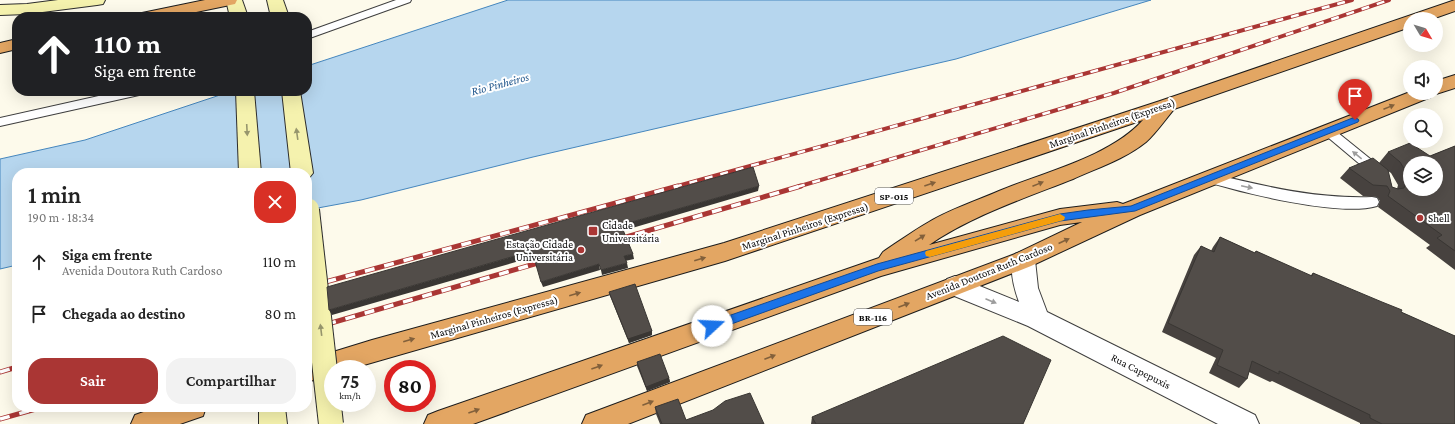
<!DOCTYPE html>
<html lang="pt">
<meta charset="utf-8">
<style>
body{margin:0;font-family:"Crimson Pro",serif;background:#f2f2f2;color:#222;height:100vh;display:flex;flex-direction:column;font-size:15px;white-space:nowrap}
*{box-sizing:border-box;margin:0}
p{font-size:13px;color:#767676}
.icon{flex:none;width:22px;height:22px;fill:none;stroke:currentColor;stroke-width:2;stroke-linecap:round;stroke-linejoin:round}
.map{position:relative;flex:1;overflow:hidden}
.details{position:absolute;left:12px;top:168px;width:300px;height:244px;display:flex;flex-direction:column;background:#fff;border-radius:16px;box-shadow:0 4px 16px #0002}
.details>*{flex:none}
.banner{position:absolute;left:12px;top:12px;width:300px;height:84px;border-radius:16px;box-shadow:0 4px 16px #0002;background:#202124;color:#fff;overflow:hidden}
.needle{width:26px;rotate:128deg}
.fabs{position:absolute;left:1403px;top:12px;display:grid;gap:8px}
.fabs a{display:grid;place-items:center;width:40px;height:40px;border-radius:50%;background:#fff;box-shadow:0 4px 16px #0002;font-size:20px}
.speed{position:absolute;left:324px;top:360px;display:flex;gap:8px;font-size:20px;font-weight:700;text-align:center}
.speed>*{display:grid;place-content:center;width:52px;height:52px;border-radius:50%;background:#fff;box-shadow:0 4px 16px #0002;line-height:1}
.speed small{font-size:10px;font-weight:400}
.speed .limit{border:6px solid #d22;background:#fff;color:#111}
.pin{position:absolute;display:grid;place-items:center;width:34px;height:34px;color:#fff;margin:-41px -17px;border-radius:50% 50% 50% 0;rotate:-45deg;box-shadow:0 0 4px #0007}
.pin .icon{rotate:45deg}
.me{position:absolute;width:44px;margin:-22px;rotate:70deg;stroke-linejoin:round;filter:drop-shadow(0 0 3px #0008)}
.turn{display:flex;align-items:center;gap:14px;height:84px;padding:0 16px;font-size:18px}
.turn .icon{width:52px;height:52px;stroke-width:2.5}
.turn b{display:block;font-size:28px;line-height:34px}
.round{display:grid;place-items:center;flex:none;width:42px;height:42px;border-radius:16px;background:#f2f2f2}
.summary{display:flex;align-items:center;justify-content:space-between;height:68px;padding:0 16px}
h1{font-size:24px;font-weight:600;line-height:30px}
.button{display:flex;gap:8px;margin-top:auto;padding:8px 16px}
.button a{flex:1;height:46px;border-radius:16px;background:#aa3634;color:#fff;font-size:16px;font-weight:600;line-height:46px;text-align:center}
.button a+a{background:#f2f2f2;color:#222}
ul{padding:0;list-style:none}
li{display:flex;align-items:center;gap:12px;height:52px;padding:0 16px}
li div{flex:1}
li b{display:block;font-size:15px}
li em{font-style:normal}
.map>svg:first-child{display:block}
.water{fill:#b6d6ee;stroke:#4586bd}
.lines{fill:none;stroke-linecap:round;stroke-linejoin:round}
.lane-casing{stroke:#3e3e3e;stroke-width:2}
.street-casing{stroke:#3e3e3e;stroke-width:2}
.secondary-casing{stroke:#2d2d2d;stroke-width:2}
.highway-casing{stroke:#1c1c1c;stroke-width:2}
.lane{fill:#fff;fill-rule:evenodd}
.street{fill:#fff;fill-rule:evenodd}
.secondary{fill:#f5f2ae;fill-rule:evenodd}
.highway{fill:#e3a663;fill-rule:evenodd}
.rail-far1-casing{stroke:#aa3634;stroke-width:4}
.rail-casing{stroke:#aa3634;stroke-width:5}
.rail-far1{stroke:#fff;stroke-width:2.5;stroke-dasharray:8;stroke-linecap:butt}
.rail{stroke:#fff;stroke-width:3.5;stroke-dasharray:10;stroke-linecap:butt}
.secondary-bridge-casing{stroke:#2d2d2d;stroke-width:26;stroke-linecap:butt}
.secondary-bridge{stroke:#f5f2ae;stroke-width:24}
.wall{fill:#47423f;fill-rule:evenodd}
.shaded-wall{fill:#393633}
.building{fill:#524d49;stroke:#393633;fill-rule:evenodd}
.oneway{fill:#82603b}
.oneway2{fill:#97966d}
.oneway3{fill:#9d9d9d}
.route{fill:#1a73e8;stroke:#114b97}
.slow{fill:#f59e0b}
.poi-dot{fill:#aa3634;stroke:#fff;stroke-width:1.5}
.labels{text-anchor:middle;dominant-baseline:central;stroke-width:4;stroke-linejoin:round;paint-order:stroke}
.shield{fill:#fff;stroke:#545454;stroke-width:1}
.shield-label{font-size:10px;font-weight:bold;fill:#0b0b0b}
.street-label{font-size:11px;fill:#0b0b0b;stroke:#fff}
.poi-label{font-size:11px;fill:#0b0b0b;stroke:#fff;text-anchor:start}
.water-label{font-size:12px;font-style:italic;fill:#24598e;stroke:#fff}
</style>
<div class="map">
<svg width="1455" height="424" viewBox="0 0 1455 424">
<rect width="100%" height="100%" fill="#fdfaeb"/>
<path class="water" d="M 508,0 L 1151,0 L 956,59 L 533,157 L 361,200 L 307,210 L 307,173 L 17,173 L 17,265 L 0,269 L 0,159 L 85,140 L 232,91 L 307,91 L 307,66 Z"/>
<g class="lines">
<defs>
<g id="lane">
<path d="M 396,0 L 411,0 L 410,2 L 307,39 L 307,32 Z"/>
<path d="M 121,91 L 145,91 L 143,94 L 139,95 L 0,126 L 0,118 Z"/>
<path d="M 1328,127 L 1332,128 L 1384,170 L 1386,173 L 1384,176 L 1379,178 L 1374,176 L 1324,134 L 1322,131 L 1324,128 Z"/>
<path d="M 1209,173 C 1263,186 1316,199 1372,197 L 1377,198 L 1379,202 L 1377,206 C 1339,217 1244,193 1204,181 L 1202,178 L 1204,175 Z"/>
</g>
<path id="street" d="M 1023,251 L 1031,254 L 1035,260 L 1038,288 L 1047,312 L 1255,415 L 1259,424 L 1218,424 L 1028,326 L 947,293 L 943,286 L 947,279 L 955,276 L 1019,302 C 1014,288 1008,267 1015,254 Z"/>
<g id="secondary">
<path d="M 58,0 L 105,0 L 103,4 L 97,5 L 27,14 L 0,15 L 0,5 L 27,4 Z"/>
<path d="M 226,0 L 242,0 L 248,17 L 230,17 Z"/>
<path d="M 267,0 L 283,0 L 289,17 L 271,17 Z"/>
<path d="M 236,91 L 254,91 L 261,173 L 239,173 Z"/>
<path d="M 282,91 L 300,91 L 313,173 L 309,178 L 307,179 L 307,173 L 291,173 Z"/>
<path d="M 259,407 L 285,407 L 287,424 L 259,424 Z"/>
</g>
<g id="highway">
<path d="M 205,0 L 237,0 L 235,4 L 172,17 L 139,17 L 142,13 Z"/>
<path d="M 1455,0 L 1455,11 L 1432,19 L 1410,19 L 1410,27 L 1174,109 C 1165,120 1156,133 1146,142 C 1125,159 1097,168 1073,179 C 1025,198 971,216 929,245 L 1060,209 L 1117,202 L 1123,204 L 1410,92 L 1410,93 L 1436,93 L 1436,81 L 1455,75 L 1455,88 L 1436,94 L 1433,93 L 1431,97 L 1140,215 L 1031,266 L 628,424 L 582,424 L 586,415 L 1015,254 L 1082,222 L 1060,225 L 881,276 L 473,424 L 424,424 L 428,415 L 438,411 L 879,258 L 883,252 C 898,242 913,231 929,222 C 951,209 976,201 999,191 C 1044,172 1110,157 1143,120 L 725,261 L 350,369 L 333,369 L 333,374 L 307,382 L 307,360 L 372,340 L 724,243 L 1160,101 Z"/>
<path d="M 17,39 L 17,49 L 0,53 L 0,43 Z"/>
<path d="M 158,407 L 206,407 L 203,416 L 180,424 L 131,424 L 135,415 Z"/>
</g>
</defs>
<use href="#lane" class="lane-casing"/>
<use href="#street" class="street-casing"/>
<use href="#secondary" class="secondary-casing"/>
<use href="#highway" class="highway-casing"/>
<use href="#lane" class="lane"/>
<use href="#street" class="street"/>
<use href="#secondary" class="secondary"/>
<use href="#highway" class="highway"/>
<defs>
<g id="rail-far1">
<path d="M 674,187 L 1352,0"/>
<path d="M 797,187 L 1114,93 L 1389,0"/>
</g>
<g id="rail">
<path d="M 616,240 L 801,186"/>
<path d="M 307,287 L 678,186"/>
<path d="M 307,330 L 545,261"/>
<path d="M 0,372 L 17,367"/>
<path d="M 0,419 L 43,407"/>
</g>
</defs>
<use href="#rail-far1" class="rail-far1-casing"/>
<use href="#rail" class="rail-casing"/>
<use href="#rail-far1" class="rail-far1"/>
<use href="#rail" class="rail"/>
<defs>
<path id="secondary-bridge" d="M 307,210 L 331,424"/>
</defs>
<use href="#secondary-bridge" class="secondary-bridge-casing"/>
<use href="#secondary-bridge" class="secondary-bridge"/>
</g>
<g class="wall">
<path d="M 1455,146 L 1455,270 L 1426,248 L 1430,245 L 1378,207 L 1380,201 L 1377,197 L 1363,196 L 1340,178 L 1349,168 L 1379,163 L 1388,152 L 1430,156 ZM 1388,171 L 1391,173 L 1398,185 L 1397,189 L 1392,187 Z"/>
<path d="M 1220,237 L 1255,253 L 1256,251 L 1310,276 L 1313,273 L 1401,312 L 1454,336 L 1455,335 L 1455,424 L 1360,424 L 1360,423 L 1272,381 L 1270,382 L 1249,372 L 1247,379 L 1239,388 L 1209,373 L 1216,358 L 1162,332 L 1194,255 L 1201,246 L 1211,251 L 1213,247 Z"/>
<path d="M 609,292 L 652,331 L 652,335 L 629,343 L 610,296 Z"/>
<path d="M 637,362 L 669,378 L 670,382 L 647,391 L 637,366 Z"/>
<path d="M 655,407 L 686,420 L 764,424 L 660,424 L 656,414 Z"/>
<path d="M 812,417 L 1023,424 L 811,424 Z"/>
</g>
<g class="shaded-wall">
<path d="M 759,186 L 758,191 L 622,231 L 621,225 Z"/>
<path d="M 532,251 L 533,257 L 332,315 L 329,310 Z"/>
<path d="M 633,254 L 634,259 L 625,261 L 624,256 Z"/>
<path d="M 627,263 L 628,268 L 602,275 L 601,270 Z"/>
<path d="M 599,264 L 600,270 L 543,287 L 541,282 Z"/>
<path d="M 652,331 L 652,335 L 629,343 L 628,339 Z"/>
<path d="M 669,378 L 670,382 L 647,391 L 646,387 Z"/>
</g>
<g class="building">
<path d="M 1410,143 L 1430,156 L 1455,146 L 1455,251 L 1437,238 L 1442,235 L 1388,196 L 1390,191 L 1387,186 L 1373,185 L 1349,168 L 1373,158 L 1388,170 L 1392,187 L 1398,189 L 1404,188 L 1408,175 L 1400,162 L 1388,152 ZM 1410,163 L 1436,163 L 1436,189 L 1410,189 Z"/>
<path d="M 753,167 L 759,186 L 621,225 L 633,254 L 624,256 L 627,263 L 601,270 L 599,264 L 541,282 L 532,251 L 329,310 L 327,287 Z"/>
<path d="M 1220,237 L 1255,253 L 1256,251 L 1312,276 L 1313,273 L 1382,302 L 1402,310 L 1401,312 L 1455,336 L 1455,424 L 1382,424 L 1370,418 L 1370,415 L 1279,371 L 1279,374 L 1252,361 L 1247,379 L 1217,365 L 1223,350 L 1168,323 L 1201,246 L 1214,252 Z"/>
<path d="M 635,284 L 652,331 L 628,339 L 609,292 Z"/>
<path d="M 1003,336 L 1051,360 L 1023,424 L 816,424 L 812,417 Z"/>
<path d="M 660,354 L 669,378 L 646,387 L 637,362 Z"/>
<path d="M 750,393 L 764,424 L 662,424 L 655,407 L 678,399 L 686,420 L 713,410 L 725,401 Z"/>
</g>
<defs><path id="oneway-solid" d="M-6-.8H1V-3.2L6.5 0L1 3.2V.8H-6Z"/></defs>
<g class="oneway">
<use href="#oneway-solid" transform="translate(1389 107) rotate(-22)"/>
<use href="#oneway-solid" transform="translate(930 184) rotate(-19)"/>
<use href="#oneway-solid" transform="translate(1038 184) rotate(-22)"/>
<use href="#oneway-solid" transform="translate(920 238) rotate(-32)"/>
<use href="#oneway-solid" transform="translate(1064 241) rotate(-25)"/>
<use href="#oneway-solid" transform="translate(700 259) rotate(-16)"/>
<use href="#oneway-solid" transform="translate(575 294) rotate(-16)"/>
<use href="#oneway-solid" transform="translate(904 305) rotate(-21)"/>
<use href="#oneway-solid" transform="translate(409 340) rotate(-16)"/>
<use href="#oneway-solid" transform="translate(770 357) rotate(-21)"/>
<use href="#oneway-solid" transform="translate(597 367) rotate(-20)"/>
<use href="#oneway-solid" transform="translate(648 403) rotate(-21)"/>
<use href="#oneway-solid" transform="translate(474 411) rotate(-20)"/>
</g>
<g class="oneway2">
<use href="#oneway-solid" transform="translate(247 130) rotate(87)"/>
<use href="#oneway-solid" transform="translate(297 134) rotate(-98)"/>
<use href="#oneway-solid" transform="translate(321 330) rotate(-97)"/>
</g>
<g class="oneway3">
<use href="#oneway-solid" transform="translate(1357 155) rotate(-141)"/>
<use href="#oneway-solid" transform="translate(1247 187) rotate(12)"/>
<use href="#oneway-solid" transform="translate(991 301) rotate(23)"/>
</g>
<path class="route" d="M 1355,117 L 1359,120 L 1358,122 L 1135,211 L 1060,221 L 878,271 L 712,331 L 708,329 L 707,326 L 708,323 L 877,264 L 1060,214 L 1088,210 L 1131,206 Z"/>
<path class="slow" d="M 1060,214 L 1065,217 L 1064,220 L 930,257 L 926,256 L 925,253 L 926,251 L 930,250 Z"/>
<g class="poi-dot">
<circle cx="1420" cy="218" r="4"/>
<rect x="588" y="226" width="10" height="10" rx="2"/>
<circle cx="581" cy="250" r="4"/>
</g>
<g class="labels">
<g class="shield">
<rect x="875" y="188" width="38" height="16" rx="3"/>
<rect x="854" y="309" width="38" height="16" rx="3"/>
</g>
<g class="shield-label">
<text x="894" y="196">SP-015</text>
<text x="873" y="317">BR-116</text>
</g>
<g class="street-label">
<text transform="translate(1112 123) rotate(-19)">Marginal Pinheiros (Expressa)</text>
<text transform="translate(805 226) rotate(-18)">Marginal Pinheiros (Expressa)</text>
<text transform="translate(989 271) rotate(-22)">Avenida Doutora Ruth Cardoso</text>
<text transform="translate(494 317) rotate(-16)">Marginal Pinheiros (Expressa)</text>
<text transform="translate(1141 371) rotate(27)">Rua Capepuxis</text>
</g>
<g class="poi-label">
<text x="1428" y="218">Shell</text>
<text x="602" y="225">Cidade<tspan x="602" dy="13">Universitária</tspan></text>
<text x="573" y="244" text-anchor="end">Estação Cidade<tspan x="573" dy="13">Universitária</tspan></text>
</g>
<g class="water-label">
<text transform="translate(500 84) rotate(-15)">Rio Pinheiros</text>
</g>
</g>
</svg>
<div class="fabs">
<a><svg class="needle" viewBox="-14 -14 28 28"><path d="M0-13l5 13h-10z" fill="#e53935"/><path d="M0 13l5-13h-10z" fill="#767676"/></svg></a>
<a><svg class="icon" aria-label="sound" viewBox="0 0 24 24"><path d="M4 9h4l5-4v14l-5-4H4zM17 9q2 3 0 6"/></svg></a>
<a><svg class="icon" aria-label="search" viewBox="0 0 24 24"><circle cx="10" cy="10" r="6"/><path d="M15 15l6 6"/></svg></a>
<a><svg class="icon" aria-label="layers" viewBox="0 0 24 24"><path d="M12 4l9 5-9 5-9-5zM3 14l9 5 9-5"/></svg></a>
</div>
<div class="speed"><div>75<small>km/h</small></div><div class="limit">80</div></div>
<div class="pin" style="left:1355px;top:120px;background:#d93025"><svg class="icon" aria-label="arrive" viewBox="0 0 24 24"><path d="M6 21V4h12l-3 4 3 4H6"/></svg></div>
<svg class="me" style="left:712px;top:326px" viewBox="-20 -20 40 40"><circle r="19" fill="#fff"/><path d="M0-13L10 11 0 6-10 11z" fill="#1a73e8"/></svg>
<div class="banner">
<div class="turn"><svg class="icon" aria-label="ahead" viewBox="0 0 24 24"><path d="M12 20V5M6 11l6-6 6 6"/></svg><div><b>110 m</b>Siga em frente</div></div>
</div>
<section class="details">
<div class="summary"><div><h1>1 min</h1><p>190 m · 18:34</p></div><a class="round" style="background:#d93025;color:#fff"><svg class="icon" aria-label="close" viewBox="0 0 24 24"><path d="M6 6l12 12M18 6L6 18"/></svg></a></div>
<ul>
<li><svg class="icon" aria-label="ahead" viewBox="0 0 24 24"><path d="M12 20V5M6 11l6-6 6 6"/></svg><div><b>Siga em frente</b><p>Avenida Doutora Ruth Cardoso</p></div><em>110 m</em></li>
<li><svg class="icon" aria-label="arrive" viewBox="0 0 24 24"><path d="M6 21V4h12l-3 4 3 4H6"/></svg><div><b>Chegada ao destino</b></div><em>80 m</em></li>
</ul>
<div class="button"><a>Sair</a><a>Compartilhar</a></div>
</section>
</div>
